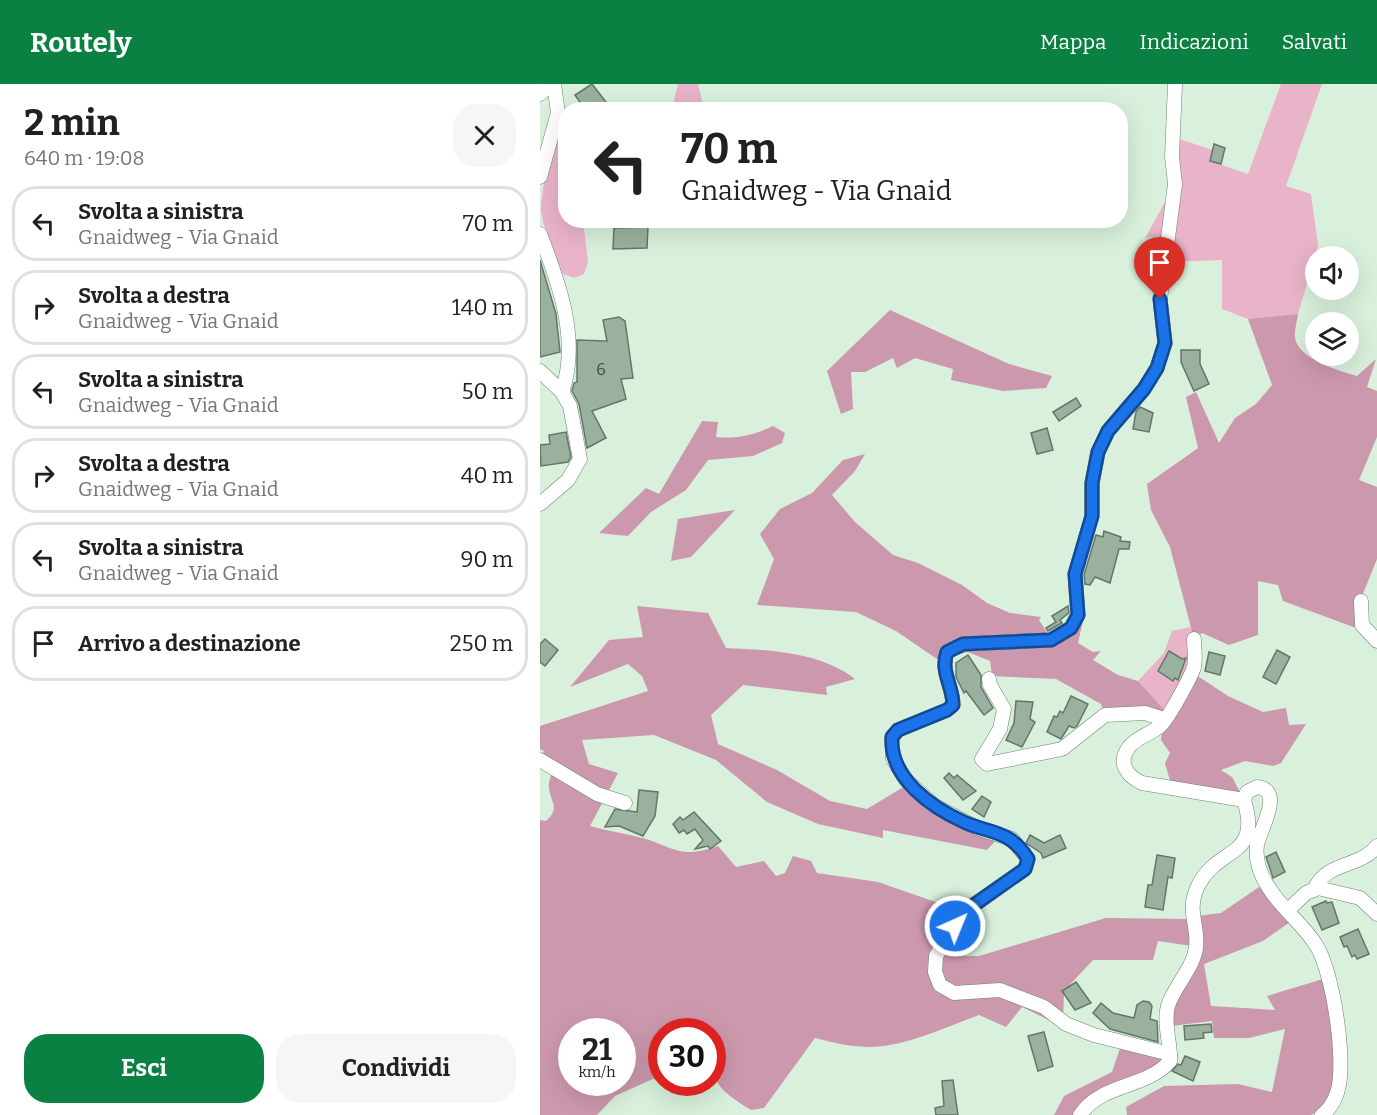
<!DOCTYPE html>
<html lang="it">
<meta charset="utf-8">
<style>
body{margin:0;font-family:Bitter,serif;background:#f6f6f6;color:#202124;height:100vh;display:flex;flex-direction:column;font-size:22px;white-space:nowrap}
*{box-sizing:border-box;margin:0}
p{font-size:20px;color:#757577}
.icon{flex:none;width:33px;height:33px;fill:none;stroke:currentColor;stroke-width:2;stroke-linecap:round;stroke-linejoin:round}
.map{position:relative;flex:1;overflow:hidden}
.side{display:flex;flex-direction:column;background:#fff;width:540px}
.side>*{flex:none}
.banner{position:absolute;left:18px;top:18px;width:570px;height:126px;border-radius:24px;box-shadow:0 6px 24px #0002;background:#fff;color:#202124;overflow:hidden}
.buttons{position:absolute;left:765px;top:162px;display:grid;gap:12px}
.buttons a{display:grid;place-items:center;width:54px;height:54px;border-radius:50%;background:#fff;box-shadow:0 6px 24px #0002;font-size:30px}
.speed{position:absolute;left:18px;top:934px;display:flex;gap:12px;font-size:30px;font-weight:700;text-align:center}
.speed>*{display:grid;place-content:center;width:78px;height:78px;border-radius:50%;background:#fff;box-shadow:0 6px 24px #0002;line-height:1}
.speed small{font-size:15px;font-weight:400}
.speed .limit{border:9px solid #d22;background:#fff;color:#111}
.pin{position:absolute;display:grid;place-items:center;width:51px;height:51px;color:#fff;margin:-62px -26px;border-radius:50% 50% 50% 0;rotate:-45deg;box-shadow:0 0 6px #0007}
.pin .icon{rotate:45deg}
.me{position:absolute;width:66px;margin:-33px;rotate:44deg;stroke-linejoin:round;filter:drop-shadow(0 0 4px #0008)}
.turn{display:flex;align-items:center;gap:21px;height:126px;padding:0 24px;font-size:27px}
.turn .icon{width:78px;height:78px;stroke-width:2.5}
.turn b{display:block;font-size:42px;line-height:51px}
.round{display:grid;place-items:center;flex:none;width:63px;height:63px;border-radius:24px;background:#f6f6f6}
.headline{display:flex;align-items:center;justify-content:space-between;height:102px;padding:0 24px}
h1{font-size:36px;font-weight:700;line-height:45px}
.cta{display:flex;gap:12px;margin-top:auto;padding:12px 24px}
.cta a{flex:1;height:69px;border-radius:24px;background:#0b8043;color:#fff;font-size:24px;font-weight:700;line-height:69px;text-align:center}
.cta a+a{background:#f6f6f6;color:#202124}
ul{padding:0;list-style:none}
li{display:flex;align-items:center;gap:18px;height:75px;margin:0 12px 9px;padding:0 12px;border:3px solid #e0e0e0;border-radius:24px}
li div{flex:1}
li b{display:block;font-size:22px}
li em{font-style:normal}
header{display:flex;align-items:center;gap:36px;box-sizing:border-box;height:84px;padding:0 30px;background:#0b8043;color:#fff}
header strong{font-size:28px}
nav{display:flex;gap:33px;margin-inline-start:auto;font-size:21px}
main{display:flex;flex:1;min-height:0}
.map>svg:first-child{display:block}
.green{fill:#e9b3c9}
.forest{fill:#cc98ad;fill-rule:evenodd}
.building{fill:#9bb19f;stroke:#637766;stroke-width:1.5}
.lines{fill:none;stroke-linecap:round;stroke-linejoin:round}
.minor-casing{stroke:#6d8270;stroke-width:15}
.minor{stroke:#fff;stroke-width:14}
.route-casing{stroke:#114b97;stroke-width:15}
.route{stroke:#1a73e8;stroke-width:10}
.labels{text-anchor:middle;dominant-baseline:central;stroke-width:6;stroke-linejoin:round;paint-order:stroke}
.number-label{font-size:16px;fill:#404c42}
</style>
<header>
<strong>Routely</strong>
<nav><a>Mappa</a><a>Indicazioni</a><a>Salvati</a></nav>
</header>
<main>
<section class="side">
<div class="headline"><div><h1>2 min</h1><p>640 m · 19:08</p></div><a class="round"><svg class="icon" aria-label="close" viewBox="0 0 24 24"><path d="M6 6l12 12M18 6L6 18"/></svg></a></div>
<ul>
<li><svg class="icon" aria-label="left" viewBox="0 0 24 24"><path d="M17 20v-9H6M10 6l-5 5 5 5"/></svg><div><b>Svolta a sinistra</b><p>Gnaidweg - Via Gnaid</p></div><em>70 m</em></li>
<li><svg class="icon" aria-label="right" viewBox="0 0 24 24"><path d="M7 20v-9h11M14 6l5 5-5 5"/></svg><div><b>Svolta a destra</b><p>Gnaidweg - Via Gnaid</p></div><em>140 m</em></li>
<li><svg class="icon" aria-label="left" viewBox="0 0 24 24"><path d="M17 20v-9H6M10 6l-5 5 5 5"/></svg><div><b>Svolta a sinistra</b><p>Gnaidweg - Via Gnaid</p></div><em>50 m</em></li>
<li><svg class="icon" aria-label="right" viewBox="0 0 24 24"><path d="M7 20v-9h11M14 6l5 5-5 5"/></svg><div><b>Svolta a destra</b><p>Gnaidweg - Via Gnaid</p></div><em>40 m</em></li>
<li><svg class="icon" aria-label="left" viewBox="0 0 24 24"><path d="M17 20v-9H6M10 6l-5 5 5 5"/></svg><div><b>Svolta a sinistra</b><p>Gnaidweg - Via Gnaid</p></div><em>90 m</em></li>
<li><svg class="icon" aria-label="arrive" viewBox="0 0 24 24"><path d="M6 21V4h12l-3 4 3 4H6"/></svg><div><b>Arrivo a destinazione</b></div><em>250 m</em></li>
</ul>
<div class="cta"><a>Esci</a><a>Condividi</a></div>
</section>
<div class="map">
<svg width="837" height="1031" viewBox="0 0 837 1031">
<rect width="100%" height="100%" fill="#d8f0dc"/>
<g class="green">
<path d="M 138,0 L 158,0 L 164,25 L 132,25 Z"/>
<path d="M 741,0 L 782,0 L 746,102 L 771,110 L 778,162 L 758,230 L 708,235 L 682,225 L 682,176 L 626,178 L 618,152 L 605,154 L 635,100 L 633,53 L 673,66 L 670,77 L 708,90 Z"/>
<path d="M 32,23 L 35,25 L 26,26 L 26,136 L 43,137 L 48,178 L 44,190 L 34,194 L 21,189 C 14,169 4,148 1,127 C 0,111 17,25 32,23 Z"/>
<path d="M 651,543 C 661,581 645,599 629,631 L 598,597 L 624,569 L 632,547 Z"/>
</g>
<g class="forest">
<path d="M 350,226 L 469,280 L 512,292 L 506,304 L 463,307 L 411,296 L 413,285 L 375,274 L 357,284 L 353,274 L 325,288 L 311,288 L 313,325 L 301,330 L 287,287 Z"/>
<path d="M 758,230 C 757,237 754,247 755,254 C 758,275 800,287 817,292 L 836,275 L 827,303 L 837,307 L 837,353 L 819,396 L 837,403 L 837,475 L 820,517 L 827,548 L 743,517 L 738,501 L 718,497 L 718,551 L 689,561 L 662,549 L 654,555 L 630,463 L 611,426 L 607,400 L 658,364 L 646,313 L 656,308 L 679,359 L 695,334 L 716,320 L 732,301 L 708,235 Z"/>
<path d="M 162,337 L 178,338 L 176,353 C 198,355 214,351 233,342 L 245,349 L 242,359 L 213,372 L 168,376 L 146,406 L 111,428 L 88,452 L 59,449 L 106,404 L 119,410 Z"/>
<path d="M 325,370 L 315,387 L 292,411 L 315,438 L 353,471 L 378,479 L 422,501 L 447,519 L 470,529 L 501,533 L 499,536 L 510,553 L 518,553 L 538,528 L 545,528 L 538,559 L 553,568 L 561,567 L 553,576 L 578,591 L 598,597 L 629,631 L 653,589 L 688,612 L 723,628 L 746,624 L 749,641 L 766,640 L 741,679 L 733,682 L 705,677 L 681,686 L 692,693 L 701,710 L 631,700 L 625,679 L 630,669 L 621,656 L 624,635 L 565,631 L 561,620 L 516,595 L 452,592 L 450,577 L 428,568 L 397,575 L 356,547 L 316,528 L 217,521 L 234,475 L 220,450 L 240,425 L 272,409 L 303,376 Z"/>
<path d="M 195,426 L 151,473 L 131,477 L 138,435 Z"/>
<path d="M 97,522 L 168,529 L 186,564 C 229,566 280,568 315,595 L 286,603 L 287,611 L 203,601 L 171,631 L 178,660 L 237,686 L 290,717 L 327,725 L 370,699 L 460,752 L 447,766 L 343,746 L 343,754 L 278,740 L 227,718 L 176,676 L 114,651 L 42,656 L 49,680 L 78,689 L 50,742 C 68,747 88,750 106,755 C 138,766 143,774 178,762 L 196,783 L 224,777 L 236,792 L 245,789 L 253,772 L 271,777 L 277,789 L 338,798 L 433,831 L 411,872 L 439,872 L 566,834 L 647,835 L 652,862 L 618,857 L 613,876 L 553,876 L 524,907 L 523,943 L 482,923 L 466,943 L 439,931 C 406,943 367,962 331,963 C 312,963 294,959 275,954 L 224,1024 L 211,1026 C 168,999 173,996 172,948 L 122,948 L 121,978 L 115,994 L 75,1012 L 57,1031 L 0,1031 L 0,736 L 6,737 C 21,723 10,718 9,704 C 8,698 12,689 14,683 L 2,671 L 4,667 L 0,665 L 0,642 L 108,607 L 102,592 L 88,580 L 30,603 L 69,556 L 103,553 ZM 32,948 L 82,948 L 82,999 L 32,999 Z"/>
<path d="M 719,803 L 753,836 L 723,857 L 664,880 L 671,922 L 735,926 L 727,912 L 783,895 C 790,927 807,992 787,1021 C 783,1026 776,1028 771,1031 L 587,1031 L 586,1023 L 624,1002 L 698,1000 L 732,1008 L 745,945 L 709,954 L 674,954 L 672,937 L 632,942 L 631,923 L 661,863 L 657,832 L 681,829 Z"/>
<path d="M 581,961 L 626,972 L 619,983 L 538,1031 L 514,1031 L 524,1012 L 572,988 Z"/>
</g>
<g class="building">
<path d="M 52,0 L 66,18 L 54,26 L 45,26 L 35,11 Z"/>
<path d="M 674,60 L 685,64 L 681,80 L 670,77 Z"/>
<path d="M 108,143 L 107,164 L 73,165 L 74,144 Z"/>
<path d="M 0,176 L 16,230 L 20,268 L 0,273 Z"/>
<path d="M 79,233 L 85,237 L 93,294 L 81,295 L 86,315 L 52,327 L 66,354 L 47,364 L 39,320 L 32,307 L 34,299 L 37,298 L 37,256 L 67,257 L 63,236 Z"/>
<path d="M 641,266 L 660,266 L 660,280 L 669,300 L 654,307 L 641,278 Z"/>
<path d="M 536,314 L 541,322 L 519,337 L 513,328 Z"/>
<path d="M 600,323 L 613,329 L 609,348 L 593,345 L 596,328 Z"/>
<path d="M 507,344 L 513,366 L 497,370 L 491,349 Z"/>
<path d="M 26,348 L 31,373 L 28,378 L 1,382 L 0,361 L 10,360 L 9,351 Z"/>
<path d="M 564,447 L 581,453 L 580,457 L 590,458 L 589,465 L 579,465 L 570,499 L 555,493 L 550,501 L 545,500 L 544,491 L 556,451 L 563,453 Z"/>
<path d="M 528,522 L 529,529 L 520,536 L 522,539 L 508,547 L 506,544 L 516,538 L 512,532 Z"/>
<path d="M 5,555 L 18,566 L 5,582 L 0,578 L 0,560 Z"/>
<path d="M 737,566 L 750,573 L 736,600 L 723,593 Z"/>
<path d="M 629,567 L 642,575 L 646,574 L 638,596 L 635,594 L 633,597 L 618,587 Z"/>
<path d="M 669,568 L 685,572 L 680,591 L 665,587 Z"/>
<path d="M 428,571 L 441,591 L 441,603 L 453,624 L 444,631 L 426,607 L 424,609 L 416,593 L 416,579 Z"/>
<path d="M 531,612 L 548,620 L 537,642 L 534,644 L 529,642 L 521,655 L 507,648 L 514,632 L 517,633 L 520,627 L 523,629 Z"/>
<path d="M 476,617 L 493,618 L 490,635 L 495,638 L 482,663 L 466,656 L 474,639 Z"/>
<path d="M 409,689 L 414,694 L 417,691 L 436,707 L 423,716 L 404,694 Z"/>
<path d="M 99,706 L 118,708 L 115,732 L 103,752 L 79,742 L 65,743 L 75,725 L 97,728 Z"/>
<path d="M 442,712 L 451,718 L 444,733 L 432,725 Z"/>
<path d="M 154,728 L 181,757 L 170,765 L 168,762 L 155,765 L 163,756 L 155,745 L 147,750 L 144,746 L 139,749 L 133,740 L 140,733 L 143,736 Z"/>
<path d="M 490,751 L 504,759 L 520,751 L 526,764 L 503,774 L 501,769 L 486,759 Z"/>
<path d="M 736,768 L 745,788 L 733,794 L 726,773 Z"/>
<path d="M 617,771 L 635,774 L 632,794 L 628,793 L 623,826 L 605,823 L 608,801 L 612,801 Z"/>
<path d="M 786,817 L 787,819 L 792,818 L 799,839 L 782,846 L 772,823 Z"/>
<path d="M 818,845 L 829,870 L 817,875 L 815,871 L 812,873 L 807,862 L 804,863 L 800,853 Z"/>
<path d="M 536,898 L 551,919 L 535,926 L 522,907 Z"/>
<path d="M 603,917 L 609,918 L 612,922 L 610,935 L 617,937 L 618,958 L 570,945 L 553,929 L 561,919 L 573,929 L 594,934 L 597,921 Z"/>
<path d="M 671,940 L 672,948 L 663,949 L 664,954 L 645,956 L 644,942 Z"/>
<path d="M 504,948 L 513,982 L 498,987 L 488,952 Z"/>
<path d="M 645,972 L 660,978 L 653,997 L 632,987 L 638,980 L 641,981 Z"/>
<path d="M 413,996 L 418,1031 L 396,1031 L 395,1024 L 404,1022 L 402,997 Z"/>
</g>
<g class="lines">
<defs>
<g id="minor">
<path d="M 0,10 L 11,0"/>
<path d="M 0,93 L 18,29 L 14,0"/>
<path d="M 0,150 C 19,199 40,256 22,308"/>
<path d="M 0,287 L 22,308 L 30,322 L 40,375 L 28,396 L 0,420"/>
<path d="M 821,517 L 822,541 L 837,557"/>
<path d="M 654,555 C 654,564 656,575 654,583 C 651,593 627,637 620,642 C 611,650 597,653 589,663 C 577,679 587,692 602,699 L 704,716"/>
<path d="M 449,595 L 450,601 L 464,625 L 460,645 L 442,675 L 447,680 L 522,665 L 565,631 L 605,629 L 624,635"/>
<path d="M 0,676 L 57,710 L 85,719"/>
<path d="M 704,716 L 707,708 L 717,703 C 745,706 720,745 717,761 C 715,776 721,792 729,804 C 742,825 763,840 776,861 C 793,887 807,979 797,1009 C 794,1018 790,1025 782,1031"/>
<path d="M 774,806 C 787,776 819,785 837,762"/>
<path d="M 748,826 L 766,809 L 778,804 L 820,814 L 837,830"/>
<path d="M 630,970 L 554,951 L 526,940 L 504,923 L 460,906 L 414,909 L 400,901 L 395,888 L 396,872 L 415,841 L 431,823 L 485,785 L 488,775 L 472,755 L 437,744 L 395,722 L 366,696 L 353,675 L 352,653 L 358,646 L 407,626 L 413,621 C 413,602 400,588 407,568 L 423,560 L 511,556 L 531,544 L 538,531 L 535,490 L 552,432 L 552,399 L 558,368 L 568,347 L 604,305 L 617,284 L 625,259 L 620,215 L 635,100 L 632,73 L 635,0"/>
<path d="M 540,1031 C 561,999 606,1005 630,977 C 631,960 623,938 628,922 C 634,902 653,885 656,864 C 659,840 645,826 659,800 C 679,762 722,774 704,716"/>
</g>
</defs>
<use href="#minor" class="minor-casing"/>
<use href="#minor" class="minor"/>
</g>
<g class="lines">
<defs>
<path id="route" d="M 415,842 L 431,823 L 485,785 L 488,775 C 471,747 453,750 426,739 C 392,724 349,694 352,653 L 358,646 L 407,626 L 413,621 C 413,602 400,588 407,568 L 423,560 L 511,556 L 531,544 L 538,531 L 535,490 L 552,432 L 552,399 L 558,368 L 568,347 L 604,305 L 617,284 L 625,259 L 620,215"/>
</defs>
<use href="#route" class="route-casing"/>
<use href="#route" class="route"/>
</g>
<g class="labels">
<g class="number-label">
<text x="61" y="285">6</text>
</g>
</g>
</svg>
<div class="buttons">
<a><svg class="icon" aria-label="sound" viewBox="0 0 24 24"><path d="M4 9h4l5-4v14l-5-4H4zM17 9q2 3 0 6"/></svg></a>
<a><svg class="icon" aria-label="layers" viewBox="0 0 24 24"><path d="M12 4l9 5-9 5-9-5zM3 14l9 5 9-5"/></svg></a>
</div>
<div class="speed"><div>21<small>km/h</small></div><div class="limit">30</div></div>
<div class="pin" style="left:620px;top:215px;background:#d93025"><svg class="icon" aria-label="arrive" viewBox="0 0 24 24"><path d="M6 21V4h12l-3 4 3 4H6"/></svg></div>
<svg class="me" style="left:415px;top:842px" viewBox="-20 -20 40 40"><circle r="17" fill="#1a73e8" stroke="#fff" stroke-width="3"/><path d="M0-11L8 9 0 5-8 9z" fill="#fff"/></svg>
<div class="banner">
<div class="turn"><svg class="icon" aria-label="left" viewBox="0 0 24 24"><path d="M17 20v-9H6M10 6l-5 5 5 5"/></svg><div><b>70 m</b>Gnaidweg - Via Gnaid</div></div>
</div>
</div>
</main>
